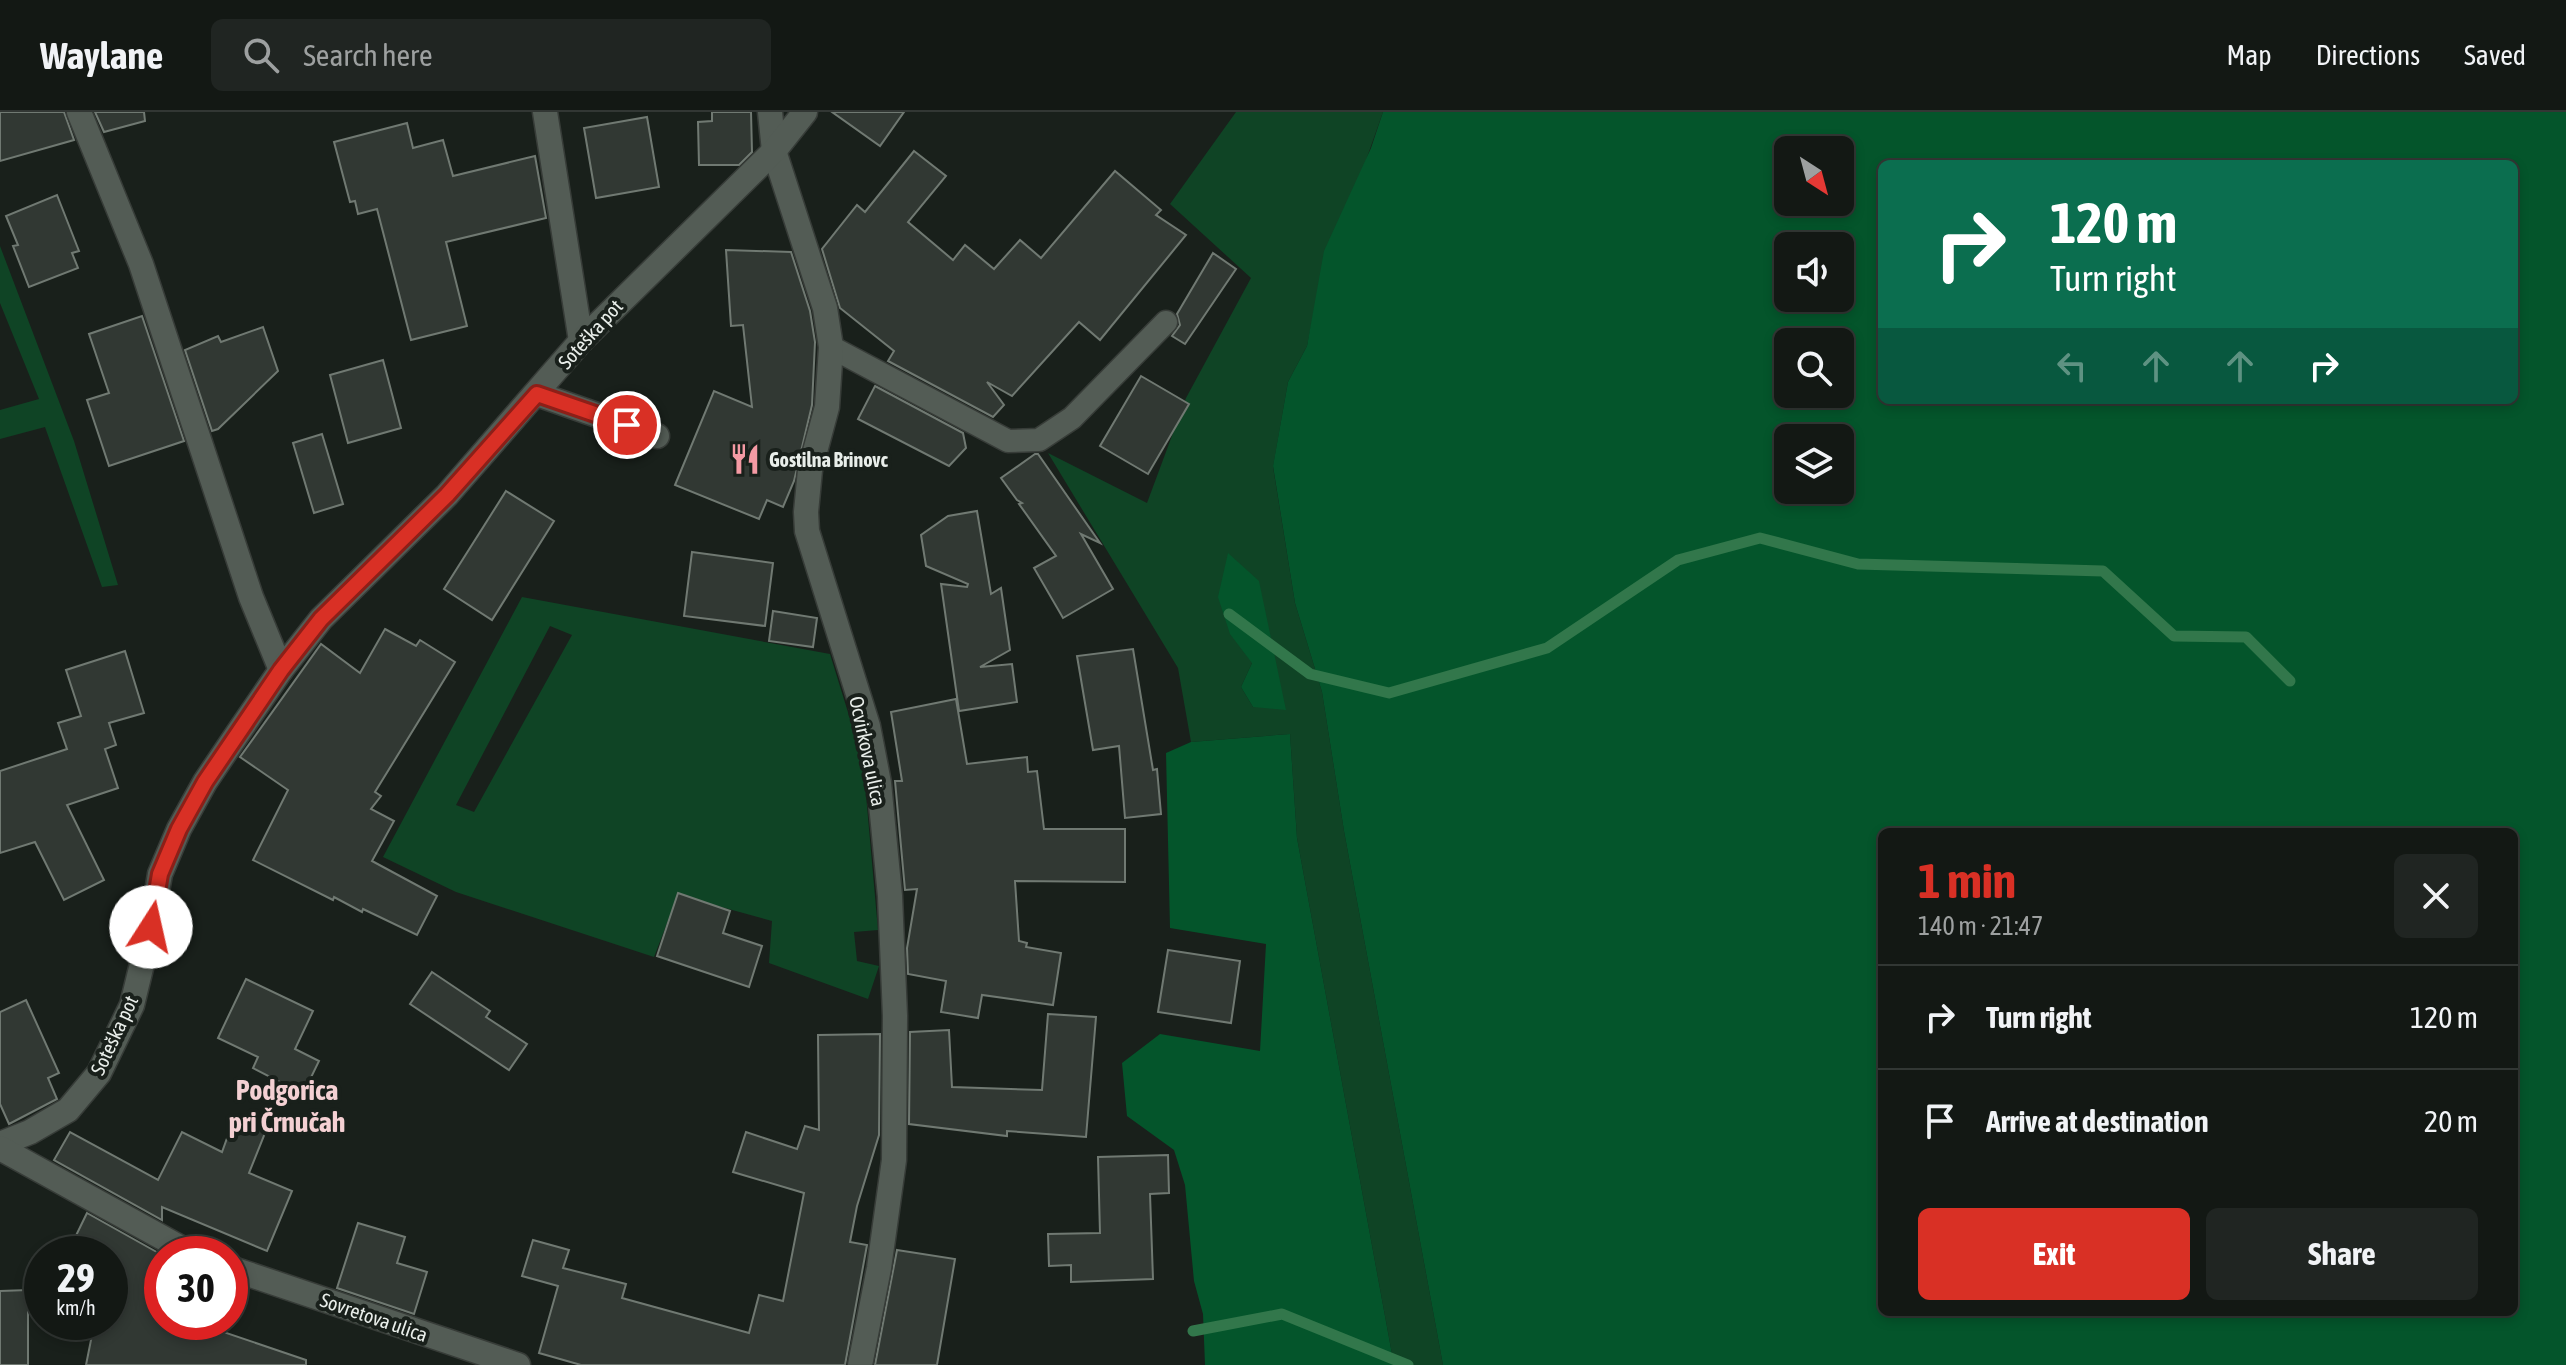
<!DOCTYPE html>
<meta charset="utf-8">
<style>
body{margin:0;font-family:"Asap Condensed",sans-serif;background:#202522;color:#f1f3f6;height:100vh;display:flex;flex-direction:column;font-size:30px;white-space:nowrap}
*{box-sizing:border-box;margin:0}
p{font-size:26px;color:#9da0a0}
.icon{flex:none;width:44px;height:44px;fill:none;stroke:currentColor;stroke-width:2;stroke-linecap:round;stroke-linejoin:round}
.map{position:relative;flex:1;overflow:hidden}
.details{position:absolute;left:1878px;top:716px;width:640px;height:488px;display:flex;flex-direction:column;background:#131814;border-radius:12px;box-shadow:0 4px 12px #0003,0 0 0 2px #323734}
.details>*{flex:none}
.hud{position:absolute;left:1878px;top:48px;width:640px;height:244px;border-radius:12px;box-shadow:0 4px 12px #0003,0 0 0 2px #323734;background:#0b6e4f;color:#fff;overflow:hidden}
.needle{width:52px;rotate:144deg}
.fabs{position:absolute;left:1774px;top:24px;display:grid;gap:16px}
.fabs a{display:grid;place-items:center;width:80px;height:80px;border-radius:12px;background:#131814;box-shadow:0 4px 12px #0003,0 0 0 2px #323734;font-size:40px}
.speed{position:absolute;left:24px;top:1124px;display:flex;gap:16px;font-size:40px;font-weight:700;text-align:center}
.speed>*{display:grid;place-content:center;width:104px;height:104px;border-radius:50%;background:#131814;box-shadow:0 4px 12px #0003,0 0 0 2px #323734;line-height:1}
.speed small{font-size:20px;font-weight:400}
.speed .limit{border:12px solid #d22;background:#fff;color:#111}
.pin{position:absolute;display:grid;place-items:center;width:68px;height:68px;color:#fff;margin:-34px;border:4px solid #fff;border-radius:50%;box-shadow:0 2px 8px #0007}
.me{position:absolute;width:88px;margin:-44px;rotate:10deg;stroke-linejoin:round;filter:drop-shadow(0 0 6px #0008)}
.turn{display:flex;align-items:center;gap:28px;height:168px;padding:0 40px;font-size:36px}
.turn .icon{width:104px;height:104px;stroke-width:2.5}
.turn b{display:block;font-size:56px;line-height:68px}
.lanes{display:flex;align-items:center;height:76px;padding:0 40px;background:#0003;justify-content:center;gap:40px;direction:ltr}
.lanes .off{opacity:.35}
.round{display:grid;place-items:center;flex:none;width:84px;height:84px;border-radius:12px;background:#202522}
.headline{display:flex;align-items:center;justify-content:space-between;height:136px;padding:0 40px}
h1{font-size:48px;font-weight:700;line-height:60px;color:#d93025}
.action{display:flex;gap:16px;margin-top:auto;padding:16px 40px}
.action a{flex:1;height:92px;border-radius:12px;background:#d93025;color:#fff;font-size:32px;font-weight:700;line-height:92px;text-align:center}
.action a+a{background:#202522;color:#f1f3f6}
ul{padding:0;list-style:none}
li{display:flex;align-items:center;gap:24px;height:104px;padding:0 40px;border-top:2px solid #323734}
li div{flex:1}
li b{display:block;font-size:30px}
li em{font-style:normal}
header{display:flex;align-items:center;gap:48px;box-sizing:border-box;height:112px;padding:0 40px;background:#131814;border-bottom:2px solid #323734}
header strong{font-size:38px}
nav{display:flex;gap:44px;margin-inline-start:auto;font-size:28px}
.search{width:560px;height:72px;background:#202522;display:flex;align-items:center;gap:20px;box-sizing:border-box;padding:0 28px;border-radius:12px;color:#9da0a0;font-size:30px}
.map>svg:first-child{display:block}
.green{fill:#0f4425;fill-rule:evenodd}
.forest{fill:#04552b;fill-rule:evenodd}
.lines{fill:none;stroke-linecap:round;stroke-linejoin:round}
.stream{stroke:#32774b;stroke-width:11}
.building{fill:#313833;stroke:#707972;stroke-width:2}
.lane-casing{stroke:#373c38;stroke-width:25}
.street-casing{stroke:#373c38;stroke-width:27}
.lane{stroke:#535c55;stroke-width:22}
.street{stroke:#535c55;stroke-width:24}
.route-casing{stroke:#8d1f18;stroke-width:20}
.route{stroke:#d93025;stroke-width:14}
.labels{text-anchor:middle;dominant-baseline:central;stroke-width:8;stroke-linejoin:round;paint-order:stroke}
.street-label{font-size:20px;fill:#e9eeea;stroke:#19201b}
.poi-label{font-size:20px;font-weight:bold;fill:#e9eeea;stroke:#19201b;text-anchor:start}
.district-label{font-size:28px;font-weight:bold;fill:#f4d0d3;stroke:#19201b}
</style>
<header>
<strong>Waylane</strong>
<div class="search"><svg class="icon" aria-label="search" viewBox="0 0 24 24"><circle cx="10" cy="10" r="6"/><path d="M15 15l6 6"/></svg>Search here</div>
<nav><a>Map</a><a>Directions</a><a>Saved</a></nav>
</header>
<div class="map">
<svg width="2566" height="1253" viewBox="0 0 2566 1253">
<rect width="100%" height="100%" fill="#19201b"/>
<g class="green">
<path d="M 1236,0 L 1383,0 L 1316,190 L 1307,234 L 1288,270 L 1273,355 L 1295,491 L 1322,580 L 1344,719 L 1443,1253 L 1394,1253 L 1297,726 L 1290,622 L 1191,630 L 1178,556 L 1048,341 L 1147,391 L 1186,286 L 1251,166 L 1170,92 ZM 1252,551 L 1253,595 L 1241,575 Z"/>
<path d="M 0,134 L 74,329 L 118,473 L 102,475 L 45,315 L 0,327 L 0,298 L 39,287 L 0,191 Z"/>
<path d="M 522,485 L 830,542 L 863,649 L 878,818 L 854,820 L 857,849 L 879,854 L 868,887 L 769,851 L 772,809 L 678,783 L 654,845 L 456,780 L 383,745 ZM 550,514 L 572,523 L 474,700 L 456,693 Z"/>
</g>
<g class="forest">
<path d="M 1383,0 L 2566,0 L 2566,1253 L 1443,1253 L 1344,719 L 1322,580 L 1295,491 L 1273,354 L 1288,270 L 1307,234 L 1324,139 L 1371,36 ZM 1788,38 L 1840,38 L 1840,90 L 1788,90 ZM 1882,52 L 2514,52 L 2514,288 L 1882,288 ZM 1788,134 L 1840,134 L 1840,186 L 1788,186 ZM 1788,230 L 1840,230 L 1840,282 L 1788,282 ZM 1788,326 L 1840,326 L 1840,378 L 1788,378 ZM 1882,720 L 2514,720 L 2514,1200 L 1882,1200 Z"/>
<path d="M 1228,441 L 1259,469 L 1286,598 L 1253,595 L 1241,575 L 1252,551 L 1230,522 L 1218,485 Z"/>
<path d="M 1290,622 L 1297,726 L 1394,1253 L 1205,1253 L 1203,1202 L 1194,1169 L 1185,1073 L 1174,1038 L 1127,1004 L 1122,951 L 1160,922 L 1260,939 L 1266,832 L 1170,816 L 1166,641 L 1191,630 Z"/>
</g>
<g class="lines">
<g class="stream">
<path d="M 1229,502 L 1310,562 L 1389,581 L 1547,536 L 1678,448 L 1760,426 L 1858,452 L 2103,459 L 2174,524 L 2246,525 L 2290,569"/>
<path d="M 1193,1219 L 1282,1202 L 1408,1253"/>
</g>
</g>
<g class="building">
<path d="M 0,0 L 64,0 L 74,28 L 0,49 Z"/>
<path d="M 95,0 L 144,0 L 145,9 L 104,20 Z"/>
<path d="M 712,0 L 751,0 L 752,40 L 739,53 L 699,53 L 698,10 L 712,9 Z"/>
<path d="M 832,0 L 904,0 L 880,34 Z"/>
<path d="M 647,5 L 659,75 L 596,86 L 584,16 Z"/>
<path d="M 407,11 L 413,36 L 443,28 L 453,64 L 535,44 L 546,106 L 446,130 L 467,214 L 411,228 L 377,97 L 358,102 L 355,89 L 350,90 L 334,30 Z"/>
<path d="M 914,39 L 946,64 L 908,110 L 953,148 L 965,133 L 994,157 L 1020,128 L 1041,146 L 1115,59 L 1161,98 L 1156,103 L 1186,123 L 1100,228 L 1079,210 L 1012,284 L 987,270 L 1004,293 L 993,305 L 888,249 L 894,239 L 840,196 L 822,137 L 857,93 L 865,100 Z"/>
<path d="M 57,83 L 79,139 L 72,141 L 78,156 L 29,175 L 13,134 L 18,133 L 6,104 Z"/>
<path d="M 726,138 L 791,140 L 810,199 L 815,230 L 812,293 L 794,369 L 783,395 L 767,388 L 759,407 L 675,373 L 714,279 L 752,295 L 743,213 L 731,214 Z"/>
<path d="M 1213,141 L 1236,157 L 1185,232 L 1172,224 L 1180,213 L 1177,202 Z"/>
<path d="M 142,204 L 184,329 L 109,354 L 87,288 L 109,281 L 89,222 Z"/>
<path d="M 263,215 L 278,259 L 218,317 L 212,319 L 185,238 L 218,224 L 221,230 Z"/>
<path d="M 383,248 L 401,316 L 348,331 L 330,263 Z"/>
<path d="M 1141,264 L 1189,292 L 1148,362 L 1100,334 Z"/>
<path d="M 875,274 L 963,321 L 966,336 L 949,354 L 858,307 Z"/>
<path d="M 322,322 L 343,392 L 314,401 L 293,331 Z"/>
<path d="M 1035,342 L 1038,342 L 1100,431 L 1081,422 L 1113,477 L 1063,506 L 1034,456 L 1056,444 L 1019,392 L 1022,391 L 1017,388 L 1001,366 Z"/>
<path d="M 506,379 L 554,409 L 492,508 L 444,477 Z"/>
<path d="M 977,399 L 991,482 L 1001,476 L 1010,538 L 980,555 L 1012,552 L 1017,590 L 959,599 L 941,472 L 967,475 L 968,472 L 926,454 L 921,423 L 948,404 Z"/>
<path d="M 692,440 L 773,451 L 765,514 L 684,504 Z"/>
<path d="M 773,499 L 817,506 L 813,535 L 769,529 Z"/>
<path d="M 385,517 L 416,534 L 420,528 L 455,550 L 375,680 L 381,684 L 371,697 L 394,709 L 372,749 L 437,784 L 417,823 L 363,797 L 362,800 L 334,785 L 333,788 L 253,748 L 288,678 L 240,645 L 321,532 L 360,561 Z"/>
<path d="M 1133,537 L 1153,658 L 1157,657 L 1161,702 L 1125,706 L 1119,634 L 1093,638 L 1077,544 Z"/>
<path d="M 125,539 L 144,601 L 109,611 L 116,633 L 105,637 L 118,676 L 67,693 L 104,768 L 64,788 L 35,730 L 0,741 L 0,659 L 67,637 L 58,611 L 81,604 L 66,558 Z"/>
<path d="M 956,587 L 967,652 L 1027,645 L 1028,660 L 1037,659 L 1044,717 L 1125,717 L 1125,770 L 1015,769 L 1019,829 L 1027,831 L 1026,835 L 1061,841 L 1053,893 L 982,883 L 978,906 L 941,900 L 946,869 L 908,862 L 907,836 L 917,777 L 905,778 L 895,669 L 902,669 L 891,600 Z"/>
<path d="M 678,781 L 730,799 L 723,821 L 762,834 L 749,875 L 657,844 Z"/>
<path d="M 1168,838 L 1240,849 L 1231,911 L 1158,900 Z"/>
<path d="M 432,860 L 490,899 L 486,905 L 527,932 L 509,958 L 410,892 Z"/>
<path d="M 246,867 L 313,899 L 295,937 L 319,949 L 303,982 L 253,956 L 258,945 L 218,926 Z"/>
<path d="M 26,888 L 59,961 L 48,966 L 57,987 L 9,1012 L 0,992 L 0,900 Z"/>
<path d="M 1048,902 L 1096,905 L 1086,1025 L 1007,1019 L 1007,1024 L 909,1012 L 910,920 L 949,918 L 952,975 L 1042,978 Z"/>
<path d="M 880,922 L 879,1023 L 857,1094 L 850,1130 L 867,1133 L 845,1253 L 581,1253 L 539,1241 L 558,1174 L 522,1164 L 533,1128 L 569,1138 L 563,1156 L 626,1172 L 622,1186 L 749,1221 L 759,1183 L 783,1189 L 804,1081 L 733,1060 L 746,1020 L 797,1037 L 805,1014 L 819,1018 L 818,923 Z"/>
<path d="M 235,1004 L 267,1016 L 249,1061 L 292,1079 L 267,1139 L 162,1095 L 162,1108 L 54,1048 L 70,1020 L 158,1068 L 182,1020 L 222,1040 Z"/>
<path d="M 1168,1043 L 1169,1081 L 1150,1082 L 1153,1167 L 1071,1170 L 1071,1153 L 1049,1154 L 1048,1122 L 1100,1121 L 1098,1045 Z"/>
<path d="M 87,1101 L 162,1143 L 162,1210 L 194,1210 L 306,1248 L 306,1253 L 86,1253 L 94,1213 L 110,1216 L 110,1142 L 67,1142 Z"/>
<path d="M 358,1111 L 405,1125 L 397,1151 L 427,1160 L 414,1202 L 337,1176 Z"/>
<path d="M 897,1138 L 955,1147 L 937,1253 L 875,1253 Z"/>
<path d="M 28,1178 L 28,1253 L 0,1253 L 0,1179 Z"/>
</g>
<g class="lines">
<defs>
<path id="lane" d="M 831,235 L 1008,329 L 1039,328 L 1072,306 L 1166,210"/>
<g id="street">
<path d="M 79,0 L 141,152 L 251,485 L 281,558"/>
<path d="M 545,0 L 581,229"/>
<path d="M 770,0 L 774,39 L 825,196 L 831,235 L 827,295 L 810,358 L 806,400 L 807,419 L 868,614 L 879,671 L 890,784 L 895,904 L 894,1048 L 879,1156 L 860,1253"/>
<path d="M 537,282 L 657,324"/>
<path d="M 0,1032 L 30,1020 L 68,998 L 99,961 L 132,893 L 151,815 L 160,762 L 179,717 L 205,670 L 238,621 L 281,558 L 321,507 L 447,383 L 581,229 L 774,39 L 805,0"/>
<path d="M 0,1036 L 192,1142"/>
<path d="M 230,1156 L 518,1253"/>
</g>
</defs>
<use href="#lane" class="lane-casing"/>
<use href="#street" class="street-casing"/>
<use href="#lane" class="lane"/>
<use href="#street" class="street"/>
</g>
<g class="lines">
<defs>
<path id="route" d="M 151,815 L 160,762 L 179,717 L 205,670 L 281,558 L 321,507 L 447,383 L 537,282 L 627,313"/>
</defs>
<use href="#route" class="route-casing"/>
<use href="#route" class="route"/>
</g>
<defs>
<symbol id="restaurant-bare" viewBox="-9 -9 18 18"><path d="M-5-6h1v4h1v-4h1v4h1v-4h1v5L-1.5 .5V6h-2V.5L-5-1ZM5-6V6H3V1.5H1.5Q1.5-4 5-6Z" fill="#f49aa4" stroke="#19201b" stroke-width="2.5" paint-order="stroke"/></symbol>
</defs>
<g fill-rule="evenodd">
<use href="#restaurant-bare" x="723" y="325" width="44" height="44"/>
</g>
<g class="labels">
<g class="street-label">
<text transform="translate(590 222) rotate(-48)">Soteška pot</text>
<text transform="translate(868 639) rotate(78)">Ocvirkova ulica</text>
<text transform="translate(114 923) rotate(-65)">Soteška pot</text>
<text transform="translate(374 1205) rotate(19)">Sovretova ulica</text>
</g>
<g class="poi-label">
<text x="769" y="347">Gostilna Brinovc</text>
</g>
<g class="district-label">
<text x="287" y="978">Podgorica<tspan x="287" dy="32">pri Črnučah</tspan></text>
</g>
</g>
</svg>
<div class="fabs">
<a><svg class="needle" viewBox="-14 -14 28 28"><path d="M0-13l5 13h-10z" fill="#e53935"/><path d="M0 13l5-13h-10z" fill="#9da0a0"/></svg></a>
<a><svg class="icon" aria-label="sound" viewBox="0 0 24 24"><path d="M4 9h4l5-4v14l-5-4H4zM17 9q2 3 0 6"/></svg></a>
<a><svg class="icon" aria-label="search" viewBox="0 0 24 24"><circle cx="10" cy="10" r="6"/><path d="M15 15l6 6"/></svg></a>
<a><svg class="icon" aria-label="layers" viewBox="0 0 24 24"><path d="M12 4l9 5-9 5-9-5zM3 14l9 5 9-5"/></svg></a>
</div>
<div class="speed"><div>29<small>km/h</small></div><div class="limit">30</div></div>
<div class="pin" style="left:627px;top:313px;background:#d93025"><svg class="icon" aria-label="arrive" viewBox="0 0 24 24"><path d="M6 21V4h12l-3 4 3 4H6"/></svg></div>
<svg class="me" style="left:151px;top:815px" viewBox="-20 -20 40 40"><circle r="19" fill="#fff"/><path d="M0-13L10 11 0 6-10 11z" fill="#d93025"/></svg>
<div class="hud">
<div class="turn"><svg class="icon" aria-label="right" viewBox="0 0 24 24"><path d="M7 20v-9h11M14 6l5 5-5 5"/></svg><div><b>120 m</b>Turn right</div></div>
<div class="lanes"><svg class="icon off" aria-label="left" viewBox="0 0 24 24"><path d="M17 20v-9H6M10 6l-5 5 5 5"/></svg><svg class="icon off" aria-label="ahead" viewBox="0 0 24 24"><path d="M12 20V5M6 11l6-6 6 6"/></svg><svg class="icon off" aria-label="ahead" viewBox="0 0 24 24"><path d="M12 20V5M6 11l6-6 6 6"/></svg><svg class="icon" aria-label="right" viewBox="0 0 24 24"><path d="M7 20v-9h11M14 6l5 5-5 5"/></svg></div>
</div>
<section class="details">
<div class="headline"><div><h1>1 min</h1><p>140 m · 21:47</p></div><a class="round"><svg class="icon" aria-label="close" viewBox="0 0 24 24"><path d="M6 6l12 12M18 6L6 18"/></svg></a></div>
<ul>
<li><svg class="icon" aria-label="right" viewBox="0 0 24 24"><path d="M7 20v-9h11M14 6l5 5-5 5"/></svg><div><b>Turn right</b></div><em>120 m</em></li>
<li><svg class="icon" aria-label="arrive" viewBox="0 0 24 24"><path d="M6 21V4h12l-3 4 3 4H6"/></svg><div><b>Arrive at destination</b></div><em>20 m</em></li>
</ul>
<div class="action"><a>Exit</a><a>Share</a></div>
</section>
</div>
